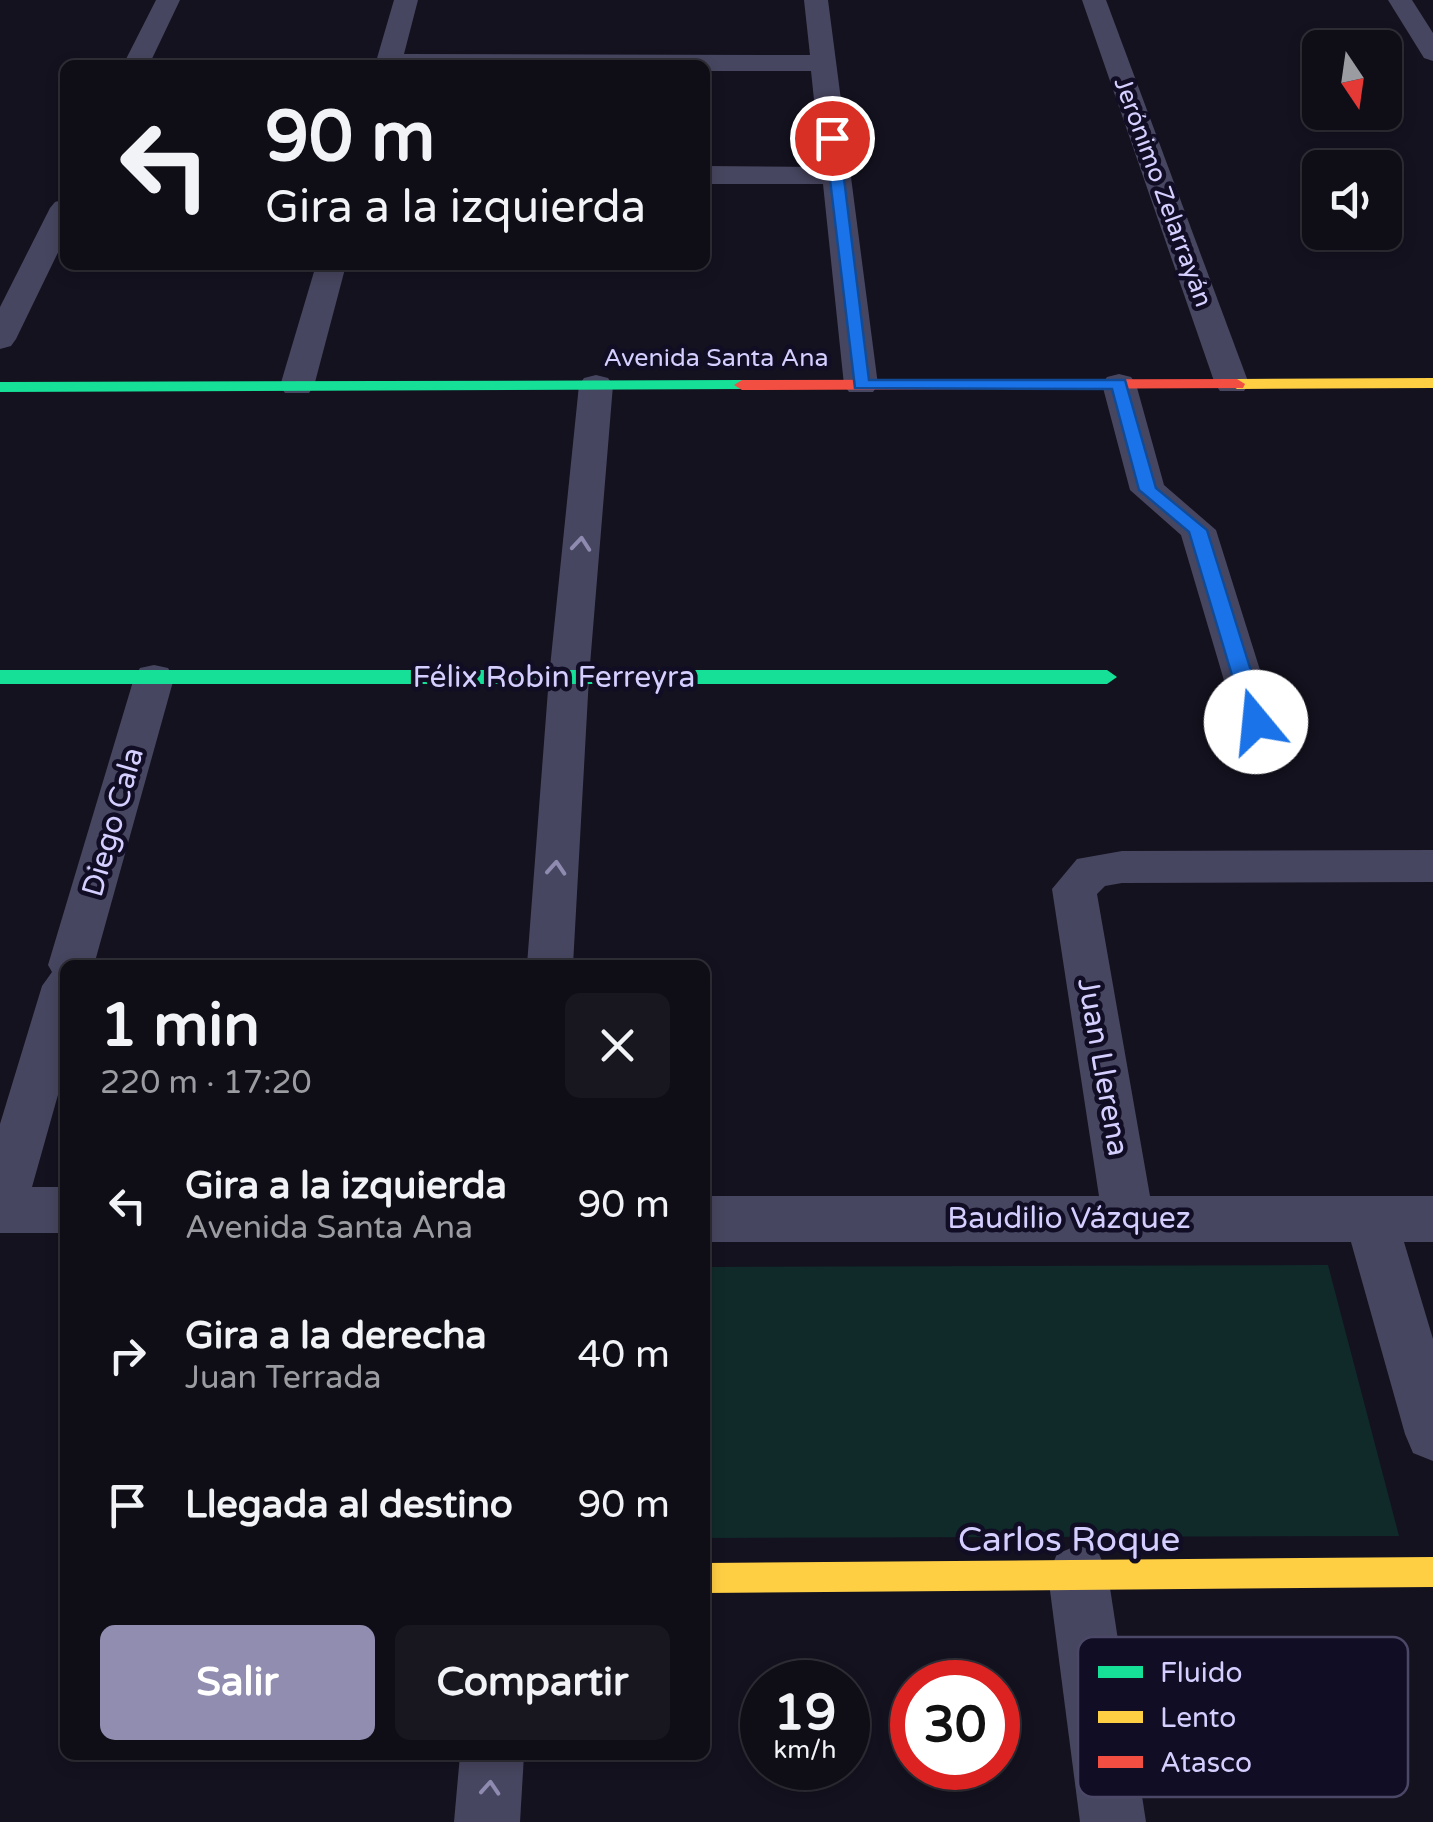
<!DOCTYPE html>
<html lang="es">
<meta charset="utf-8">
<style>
body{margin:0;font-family:"Varela Round",sans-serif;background:#181720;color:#f1f3f6;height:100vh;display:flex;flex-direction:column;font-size:38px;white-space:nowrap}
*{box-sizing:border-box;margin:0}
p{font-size:32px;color:#9b9ca1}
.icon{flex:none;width:55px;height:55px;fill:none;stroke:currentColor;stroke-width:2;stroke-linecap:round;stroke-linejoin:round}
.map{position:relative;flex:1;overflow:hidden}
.sheet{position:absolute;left:60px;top:960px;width:650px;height:800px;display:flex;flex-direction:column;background:#0f0e17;border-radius:15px;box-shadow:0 5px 15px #0003,0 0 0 2px #2f2e36}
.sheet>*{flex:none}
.guide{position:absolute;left:60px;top:60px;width:650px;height:210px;border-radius:15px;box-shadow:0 5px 15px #0003,0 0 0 2px #2f2e36;background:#0f0e17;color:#f1f3f6;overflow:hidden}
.needle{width:65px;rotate:167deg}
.buttons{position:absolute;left:1302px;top:30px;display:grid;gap:20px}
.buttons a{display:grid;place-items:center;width:100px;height:100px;border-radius:15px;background:#0f0e17;box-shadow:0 5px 15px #0003,0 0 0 2px #2f2e36;font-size:50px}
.speed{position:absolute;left:740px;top:1660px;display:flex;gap:20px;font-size:50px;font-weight:700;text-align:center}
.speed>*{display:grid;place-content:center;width:130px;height:130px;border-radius:50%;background:#0f0e17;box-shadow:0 5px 15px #0003,0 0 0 2px #2f2e36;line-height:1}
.speed small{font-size:25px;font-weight:400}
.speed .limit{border:15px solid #d22;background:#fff;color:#111}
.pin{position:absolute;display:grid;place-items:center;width:85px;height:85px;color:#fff;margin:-42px;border:5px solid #fff;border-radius:50%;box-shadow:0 2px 10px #0007}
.me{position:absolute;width:110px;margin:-55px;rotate:343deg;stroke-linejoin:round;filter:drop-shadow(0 0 8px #0008)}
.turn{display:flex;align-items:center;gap:35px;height:210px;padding:0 40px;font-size:45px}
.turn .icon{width:130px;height:130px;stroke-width:2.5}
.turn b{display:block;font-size:70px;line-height:85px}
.round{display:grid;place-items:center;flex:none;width:105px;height:105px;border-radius:15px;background:#181720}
.overview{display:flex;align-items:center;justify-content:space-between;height:170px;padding:0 40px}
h1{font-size:60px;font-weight:800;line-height:75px}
.primary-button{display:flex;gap:20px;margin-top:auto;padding:20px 40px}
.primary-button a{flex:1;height:115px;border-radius:15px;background:#918db1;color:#fff;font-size:40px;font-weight:800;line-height:115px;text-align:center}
.primary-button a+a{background:#181720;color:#f1f3f6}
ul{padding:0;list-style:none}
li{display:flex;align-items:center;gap:30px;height:150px;padding:0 40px}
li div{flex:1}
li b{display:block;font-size:38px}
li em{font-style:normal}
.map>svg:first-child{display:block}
.green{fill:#102a2a}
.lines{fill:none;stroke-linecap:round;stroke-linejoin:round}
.street{fill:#474660;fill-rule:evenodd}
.fast{fill:#16e098;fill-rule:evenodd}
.slow{fill:#ffcf43;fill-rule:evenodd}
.jam{fill:#f24e42;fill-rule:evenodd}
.oneway{stroke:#8e8ab0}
.route{fill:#1a73e8;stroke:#114b97;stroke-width:2.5}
.labels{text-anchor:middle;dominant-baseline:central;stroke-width:9;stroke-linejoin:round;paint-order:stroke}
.far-street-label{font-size:25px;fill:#d4cfff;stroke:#100d24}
.street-label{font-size:30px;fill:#d4cfff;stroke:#100d24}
.near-street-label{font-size:35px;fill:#d4cfff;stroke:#100d24}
.key{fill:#100d24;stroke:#4b4766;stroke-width:2.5}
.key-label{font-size:28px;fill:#d4cfff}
</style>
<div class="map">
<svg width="1433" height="1822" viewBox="0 0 1433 1822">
<rect width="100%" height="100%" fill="#14121f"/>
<path class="green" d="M 1328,1265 L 1399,1536 L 705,1538 L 705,1267 Z"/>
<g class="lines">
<g class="street">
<path d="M 156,0 L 180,0 L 149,65 L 123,65 Z"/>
<path d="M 394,0 L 418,0 L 404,54 L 810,55 L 804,0 L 828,0 L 878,385 L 873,392 L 849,392 L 844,385 L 823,184 L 705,184 L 705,166 L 821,167 L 811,71 L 705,71 L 705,65 L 375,65 Z"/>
<path d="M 1082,0 L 1106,0 L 1249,384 L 1244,391 L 1220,391 L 1215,384 Z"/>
<path d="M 1388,0 L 1412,0 L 1433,33 L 1433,61 L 1424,58 Z"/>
<path d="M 65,199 L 65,238 L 16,339 L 11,346 L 0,349 L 0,307 L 50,208 L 55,202 Z"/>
<path d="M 316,265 L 346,265 L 314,386 L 309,393 L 285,393 L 280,386 Z"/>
<path d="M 1119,374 L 1131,377 L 1136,384 L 1164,485 L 1216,530 L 1276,721 L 1270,731 L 1256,735 L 1242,731 L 1236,721 L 1181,535 L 1130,490 L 1102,384 L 1107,377 Z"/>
<path d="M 596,375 L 608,378 L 613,385 L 589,677 L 573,965 L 527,965 L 549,677 L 579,385 L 584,378 Z"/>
<path d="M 154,665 L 168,668 L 174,678 L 94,965 L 65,965 L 65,1070 L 32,1187 L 65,1187 L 65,1233 L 0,1233 L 0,1124 L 42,986 L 52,972 L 48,965 L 134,678 L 140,668 Z"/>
<path d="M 1433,850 L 1433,882 L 1122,883 L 1105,886 L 1097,894 L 1150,1196 L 1433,1196 L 1433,1242 L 1404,1242 L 1433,1339 L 1433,1461 L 1413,1453 L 1405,1434 L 1351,1242 L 705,1242 L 705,1196 L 1099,1196 L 1052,889 L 1077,859 L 1122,851 Z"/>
<path d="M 1078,1545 L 1099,1554 L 1108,1575 L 1146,1822 L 1080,1822 L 1048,1575 L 1057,1554 Z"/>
<path d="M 460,1755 L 524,1755 L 520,1822 L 454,1822 Z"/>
</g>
<g class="fast">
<path d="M 742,380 L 750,385 L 748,389 L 0,392 L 0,382 Z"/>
<path d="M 0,670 L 1107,670 L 1117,677 L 1107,684 L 0,684 Z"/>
</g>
<g class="slow">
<path d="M 1433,378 L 1433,388 L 1237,389 L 1229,384 L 1237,379 Z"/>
<path d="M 1433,1557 L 1433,1587 L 705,1593 L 705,1563 Z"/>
</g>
<path class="jam" d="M 1237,379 L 1245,384 L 1243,388 L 742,390 L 734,385 L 742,380 Z"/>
</g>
<defs><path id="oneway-chevron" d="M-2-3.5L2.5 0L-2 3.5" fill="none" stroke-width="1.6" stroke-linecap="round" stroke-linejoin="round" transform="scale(2.5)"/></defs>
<g class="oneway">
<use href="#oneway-chevron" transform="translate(581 544) rotate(-85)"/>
<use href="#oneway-chevron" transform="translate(556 868) rotate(-86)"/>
<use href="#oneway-chevron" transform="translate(490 1788) rotate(-86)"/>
</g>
<path class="route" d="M 832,134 L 839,138 L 869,380 L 1125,380 L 1156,488 L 1207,530 L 1267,722 L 1264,727 L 1249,727 L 1246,722 L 1189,532 L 1139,490 L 1112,389 L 855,388 L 825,138 Z"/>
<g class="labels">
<g class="far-street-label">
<text transform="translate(1163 192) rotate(70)">Jerónimo Zelarrayán</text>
<text x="716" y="358">Avenida Santa Ana</text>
</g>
<g class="street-label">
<text x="554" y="677">Félix Robin Ferreyra</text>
<text transform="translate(113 822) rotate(-74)">Diego Cala</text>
<text transform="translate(1103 1067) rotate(80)">Juan Llerena</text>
<text x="1069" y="1218">Baudilio Vázquez</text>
</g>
<g class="near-street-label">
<text x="1069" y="1540">Carlos Roque</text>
</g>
</g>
<rect x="1078" y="1637" width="330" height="160" rx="15" class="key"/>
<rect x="1098" y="1666" width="45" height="12" fill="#16e098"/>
<rect x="1098" y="1711" width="45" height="12" fill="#ffcf43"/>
<rect x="1098" y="1756" width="45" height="12" fill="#f24e42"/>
<g class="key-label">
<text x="1160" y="1682">Fluido</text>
<text x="1160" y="1727">Lento</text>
<text x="1160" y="1772">Atasco</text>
</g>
</svg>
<div class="buttons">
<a><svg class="needle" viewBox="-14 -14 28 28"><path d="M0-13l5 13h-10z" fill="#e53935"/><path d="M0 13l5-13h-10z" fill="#9b9ca1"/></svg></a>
<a><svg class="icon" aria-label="sound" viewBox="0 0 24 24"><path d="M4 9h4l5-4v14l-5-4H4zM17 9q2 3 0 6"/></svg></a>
</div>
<div class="speed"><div>19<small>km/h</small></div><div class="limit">30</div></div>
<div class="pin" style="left:832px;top:138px;background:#d93025"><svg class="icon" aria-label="arrive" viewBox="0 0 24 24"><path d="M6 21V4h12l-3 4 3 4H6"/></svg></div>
<svg class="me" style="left:1256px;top:722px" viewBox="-20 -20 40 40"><circle r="19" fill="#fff"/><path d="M0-13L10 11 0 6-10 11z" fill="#1a73e8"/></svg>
<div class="guide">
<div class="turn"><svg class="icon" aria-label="left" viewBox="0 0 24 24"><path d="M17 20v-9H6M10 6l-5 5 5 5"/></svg><div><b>90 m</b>Gira a la izquierda</div></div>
</div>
<section class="sheet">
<div class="overview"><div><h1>1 min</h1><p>220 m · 17:20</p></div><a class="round"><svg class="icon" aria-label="close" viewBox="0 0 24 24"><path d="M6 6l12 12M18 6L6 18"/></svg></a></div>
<ul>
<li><svg class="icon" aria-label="left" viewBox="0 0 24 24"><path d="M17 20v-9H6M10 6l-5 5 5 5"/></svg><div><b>Gira a la izquierda</b><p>Avenida Santa Ana</p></div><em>90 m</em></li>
<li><svg class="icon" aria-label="right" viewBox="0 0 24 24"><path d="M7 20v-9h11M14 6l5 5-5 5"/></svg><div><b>Gira a la derecha</b><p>Juan Terrada</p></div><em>40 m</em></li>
<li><svg class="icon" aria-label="arrive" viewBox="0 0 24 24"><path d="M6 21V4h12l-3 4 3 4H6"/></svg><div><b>Llegada al destino</b></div><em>90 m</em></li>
</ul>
<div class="primary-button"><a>Salir</a><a>Compartir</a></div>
</section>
</div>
